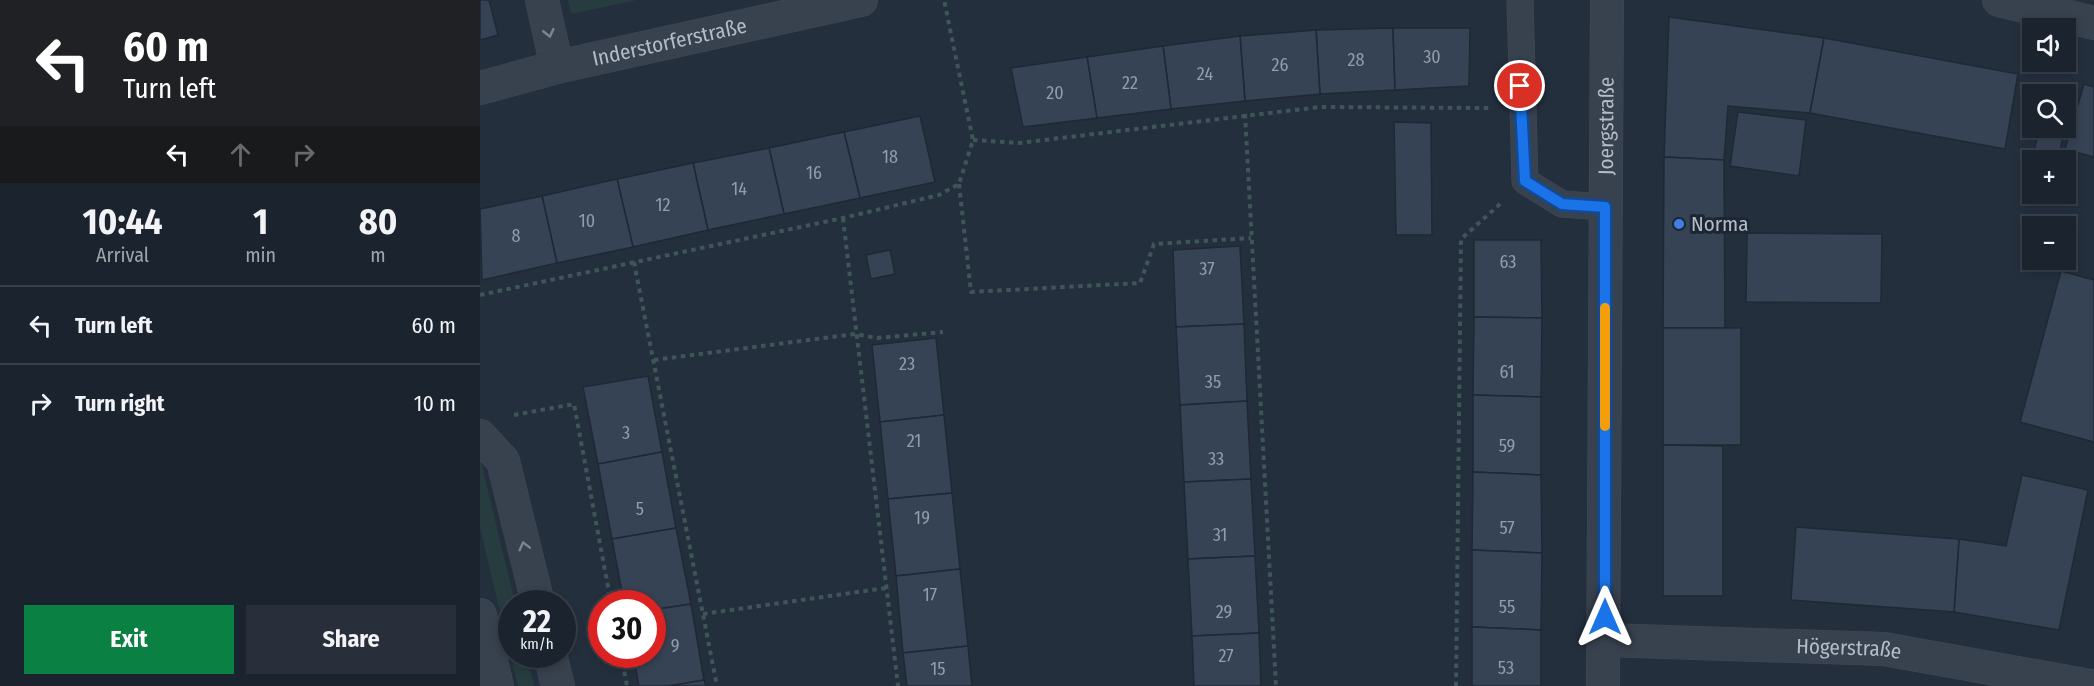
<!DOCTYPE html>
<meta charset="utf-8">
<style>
body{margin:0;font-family:"Fira Sans Condensed",sans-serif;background:#282f3a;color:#f1f3f6;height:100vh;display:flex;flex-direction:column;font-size:22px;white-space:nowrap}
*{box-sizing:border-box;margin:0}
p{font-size:20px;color:#a0a4aa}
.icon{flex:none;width:33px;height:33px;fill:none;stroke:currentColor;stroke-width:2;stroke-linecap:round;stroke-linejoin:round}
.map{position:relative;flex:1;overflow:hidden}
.sheet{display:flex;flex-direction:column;background:#1b232e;width:480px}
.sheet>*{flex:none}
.hud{background:#202124;color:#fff;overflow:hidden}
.buttons{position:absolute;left:1542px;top:18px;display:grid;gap:12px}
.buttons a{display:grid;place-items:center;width:54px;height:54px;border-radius:0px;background:#1b232e;box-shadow:0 3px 9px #0003,0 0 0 2px #39404a;font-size:30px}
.speed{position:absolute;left:18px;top:590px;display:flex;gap:12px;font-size:30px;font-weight:700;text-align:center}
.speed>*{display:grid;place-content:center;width:78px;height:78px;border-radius:50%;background:#1b232e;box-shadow:0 3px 9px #0003,0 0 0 2px #39404a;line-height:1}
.speed small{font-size:15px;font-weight:400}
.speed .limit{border:9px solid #d22;background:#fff;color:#111}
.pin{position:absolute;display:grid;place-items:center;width:51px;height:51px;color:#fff;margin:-26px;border:3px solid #fff;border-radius:50%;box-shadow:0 2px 6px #0007}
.me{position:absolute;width:66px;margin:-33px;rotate:0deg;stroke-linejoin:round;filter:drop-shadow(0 0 4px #0008)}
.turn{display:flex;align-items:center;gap:21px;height:126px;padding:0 24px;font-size:27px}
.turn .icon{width:78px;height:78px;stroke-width:2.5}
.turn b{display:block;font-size:42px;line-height:51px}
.lanes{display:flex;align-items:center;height:57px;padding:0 24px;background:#0003;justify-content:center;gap:30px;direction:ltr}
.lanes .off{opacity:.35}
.eta{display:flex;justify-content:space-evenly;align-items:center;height:102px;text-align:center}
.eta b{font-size:36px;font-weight:700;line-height:42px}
.button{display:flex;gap:12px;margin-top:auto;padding:12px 24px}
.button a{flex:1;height:69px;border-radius:0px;background:#0b8043;color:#fff;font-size:24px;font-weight:700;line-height:69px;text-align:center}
.button a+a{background:#282f3a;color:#f1f3f6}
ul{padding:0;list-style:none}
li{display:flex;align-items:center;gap:18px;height:78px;padding:0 24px;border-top:2px solid #39404a}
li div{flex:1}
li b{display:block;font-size:22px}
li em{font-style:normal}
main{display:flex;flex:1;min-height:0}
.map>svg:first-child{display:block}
.green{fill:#263c3f}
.building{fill:#364354;stroke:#1f2835;stroke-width:1.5}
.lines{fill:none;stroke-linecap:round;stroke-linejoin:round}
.lane-casing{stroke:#414a57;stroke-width:27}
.street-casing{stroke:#414a57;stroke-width:34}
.path{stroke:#3f5557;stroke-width:4;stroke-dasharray:4.5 4.5;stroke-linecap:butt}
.lane{stroke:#38414e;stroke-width:26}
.street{stroke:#38414e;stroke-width:33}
.oneway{stroke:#7c8592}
.route-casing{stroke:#114b97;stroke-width:15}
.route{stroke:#1a73e8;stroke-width:10}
.slow{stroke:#f59e0b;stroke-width:10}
.shop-dot{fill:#3f7fe0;stroke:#1d2633;stroke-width:2}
.labels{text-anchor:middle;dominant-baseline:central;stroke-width:6;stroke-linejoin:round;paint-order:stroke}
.number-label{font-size:18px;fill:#929caa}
.street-label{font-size:21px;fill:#b4bcc9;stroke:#1d2633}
.poi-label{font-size:21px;fill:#b4bcc9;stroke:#1d2633;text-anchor:start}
</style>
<main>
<section class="sheet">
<div class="hud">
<div class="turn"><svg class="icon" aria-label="left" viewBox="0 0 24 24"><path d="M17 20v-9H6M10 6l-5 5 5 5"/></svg><div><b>60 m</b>Turn left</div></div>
<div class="lanes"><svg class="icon" aria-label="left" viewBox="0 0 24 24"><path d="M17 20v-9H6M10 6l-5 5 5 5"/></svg><svg class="icon off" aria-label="ahead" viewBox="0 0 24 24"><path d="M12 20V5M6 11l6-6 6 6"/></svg><svg class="icon off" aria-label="right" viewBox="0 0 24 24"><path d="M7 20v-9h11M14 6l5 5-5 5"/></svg></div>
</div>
<div class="eta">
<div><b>10:44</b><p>Arrival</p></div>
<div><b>1</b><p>min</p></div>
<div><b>80</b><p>m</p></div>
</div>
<ul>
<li><svg class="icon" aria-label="left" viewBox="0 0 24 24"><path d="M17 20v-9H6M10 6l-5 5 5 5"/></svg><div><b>Turn left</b></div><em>60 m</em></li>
<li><svg class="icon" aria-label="right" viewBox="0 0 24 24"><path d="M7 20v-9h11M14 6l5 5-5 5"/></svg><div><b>Turn right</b></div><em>10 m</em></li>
</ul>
<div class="button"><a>Exit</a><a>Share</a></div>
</section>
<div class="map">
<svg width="1614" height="686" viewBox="0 0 1614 686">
<rect width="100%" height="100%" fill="#242f3e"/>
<g class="green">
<path d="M 88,0 L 157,0 L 91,14 Z"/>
<path d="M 0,457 L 35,603 L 32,603 L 32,654 L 47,654 L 54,686 L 38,686 L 0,528 Z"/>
</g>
<g class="building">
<path d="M 0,0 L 9,0 L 18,35 L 0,40 Z"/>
<path d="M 1189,17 L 1344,38 L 1330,113 L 1248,106 L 1244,160 L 1184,157 Z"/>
<path d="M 913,28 L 915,90 L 840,94 L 836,30 Z"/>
<path d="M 913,28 L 990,28 L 989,86 L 915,90 Z"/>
<path d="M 836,30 L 840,94 L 765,101 L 760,36 Z"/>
<path d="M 760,36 L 765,101 L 691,109 L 683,46 Z"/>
<path d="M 1344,38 L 1538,74 L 1525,149 L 1330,113 Z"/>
<path d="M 683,46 L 691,109 L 617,118 L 607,57 Z"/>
<path d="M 607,57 L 617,118 L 543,127 L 531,68 Z"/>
<path d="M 1604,84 L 1614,87 L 1614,157 L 1585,149 Z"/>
<path d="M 1567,85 L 1592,90 L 1586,123 L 1586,94 L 1565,94 Z"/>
<path d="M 1258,112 L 1326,120 L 1319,176 L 1250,166 Z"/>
<path d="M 440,116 L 455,182 L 380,198 L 364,132 Z"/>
<path d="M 914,122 L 951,123 L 952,235 L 916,235 Z"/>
<path d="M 1559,128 L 1585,128 L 1578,160 L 1552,160 L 1552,194 L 1572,194 L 1570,202 L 1545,197 Z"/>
<path d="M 364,132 L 380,198 L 304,214 L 289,148 Z"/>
<path d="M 289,148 L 304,214 L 228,230 L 213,163 Z"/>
<path d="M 1184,157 L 1244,160 L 1245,328 L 1183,328 Z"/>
<path d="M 213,163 L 228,230 L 153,247 L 137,179 Z"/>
<path d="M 137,179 L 153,247 L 77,263 L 62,196 Z"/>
<path d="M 62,196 L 77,263 L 2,280 L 0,209 Z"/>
<path d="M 1267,233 L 1402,234 L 1401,303 L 1266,302 Z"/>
<path d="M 994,240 L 1061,240 L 1062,318 L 994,317 Z"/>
<path d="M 760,246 L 764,324 L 696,327 L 693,250 Z"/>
<path d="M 410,250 L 415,274 L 391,279 L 386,255 Z"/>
<path d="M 1581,271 L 1614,280 L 1614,442 L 1540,422 Z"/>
<path d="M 994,317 L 1062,318 L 1061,397 L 993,395 Z"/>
<path d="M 764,324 L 767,401 L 700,405 L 696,327 Z"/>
<rect x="1183" y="328" width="78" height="117"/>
<path d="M 456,338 L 464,415 L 400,422 L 392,345 Z"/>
<path d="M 168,376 L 182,452 L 118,464 L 103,387 Z"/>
<path d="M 993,395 L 1061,397 L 1061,475 L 993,472 Z"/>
<path d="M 767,401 L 771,479 L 704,482 L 700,405 Z"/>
<path d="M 464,415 L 472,493 L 408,499 L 400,422 Z"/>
<path d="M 1183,445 L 1243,446 L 1243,596 L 1183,596 Z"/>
<path d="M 182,452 L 196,528 L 132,539 L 118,464 Z"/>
<path d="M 993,472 L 1061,475 L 1062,553 L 992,550 Z"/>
<path d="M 1542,475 L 1608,490 L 1579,630 L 1474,612 L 1479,539 L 1526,546 Z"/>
<path d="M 771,479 L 775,556 L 708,559 L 704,482 Z"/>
<path d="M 472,493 L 480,569 L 416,576 L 408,499 Z"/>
<path d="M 1316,527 L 1479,539 L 1474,612 L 1311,600 Z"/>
<path d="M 196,528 L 211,604 L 172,610 L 172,603 L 144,603 L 132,539 Z"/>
<path d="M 992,550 L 1062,553 L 1061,630 L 992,627 Z"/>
<path d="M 775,556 L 779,633 L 712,636 L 708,559 Z"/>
<path d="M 480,569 L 488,646 L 423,653 L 416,576 Z"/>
<path d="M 211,604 L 224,680 L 189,686 L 159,686 L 153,654 L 172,654 L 172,610 Z"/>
<path d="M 992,627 L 1061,630 L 1061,686 L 992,686 Z"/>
<path d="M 779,633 L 781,686 L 714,686 L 712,636 Z"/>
<path d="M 488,646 L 492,686 L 427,686 L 423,653 Z"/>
<path d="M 224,680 L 226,686 L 189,686 Z"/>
</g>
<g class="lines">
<defs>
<path id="lane" d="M 1040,0 L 1045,181 L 1082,204 L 1125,207"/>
<g id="street">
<path d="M 62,0 L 77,67"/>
<path d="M 1519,0 L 1614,23"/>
<path id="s1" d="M 0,88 L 77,67 L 381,0"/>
<path d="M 0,436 L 23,461 L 58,603"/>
<path d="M 0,615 L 17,686"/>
<path id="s2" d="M 1125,640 L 1404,649 L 1610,686"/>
<path d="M 70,654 L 78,686"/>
<path id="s3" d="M 1123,686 L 1127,0"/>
</g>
</defs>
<use href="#lane" class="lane-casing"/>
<use href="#street" class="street-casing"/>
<g class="path">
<path d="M 765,114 L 796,686"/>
<path d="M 493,140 L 539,143 L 840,107 L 1010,108"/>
<path d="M 479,184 L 491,292 L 660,283 L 674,244 L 771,238"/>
<path d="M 363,218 L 418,686"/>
<path d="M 154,262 L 237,686"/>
<path d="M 0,295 L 363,218 L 459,195 L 479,184 L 493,140 L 464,0"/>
<path d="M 174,360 L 375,334 L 397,338 L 463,332"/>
<path d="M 34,415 L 94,404 L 131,603"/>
<path d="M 223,614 L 406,588"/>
<path d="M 141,654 L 147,686"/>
<path d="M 976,686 L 981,239 L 1020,204"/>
</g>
<use href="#lane" class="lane"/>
<use href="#street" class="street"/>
</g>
<defs><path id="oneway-chevron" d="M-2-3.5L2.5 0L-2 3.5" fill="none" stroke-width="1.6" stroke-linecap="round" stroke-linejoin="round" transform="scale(1.5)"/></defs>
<g class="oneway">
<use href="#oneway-chevron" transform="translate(69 33) rotate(77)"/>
<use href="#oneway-chevron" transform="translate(44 546) rotate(-104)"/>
</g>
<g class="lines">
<defs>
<path id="route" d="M 1040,86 L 1045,181 L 1082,204 L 1125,207 L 1125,617"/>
</defs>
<use href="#route" class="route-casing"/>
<use href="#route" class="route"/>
<path class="slow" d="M 1125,426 L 1125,308"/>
</g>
<circle class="shop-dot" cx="1199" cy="224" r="6"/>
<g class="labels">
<g class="number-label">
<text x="952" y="57">30</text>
<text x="876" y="60">28</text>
<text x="800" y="65">26</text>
<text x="725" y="74">24</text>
<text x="650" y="83">22</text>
<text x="575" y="93">20</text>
<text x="410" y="157">18</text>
<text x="334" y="173">16</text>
<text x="259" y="189">14</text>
<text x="183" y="205">12</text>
<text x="107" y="221">10</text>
<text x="36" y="236">8</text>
<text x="1028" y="262">63</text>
<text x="727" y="269">37</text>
<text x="427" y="364">23</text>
<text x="1027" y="372">61</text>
<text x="733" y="382">35</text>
<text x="146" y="433">3</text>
<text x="434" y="441">21</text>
<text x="1027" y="446">59</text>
<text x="736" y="459">33</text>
<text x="160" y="509">5</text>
<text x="442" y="518">19</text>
<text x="1027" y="528">57</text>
<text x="740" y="535">31</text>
<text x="450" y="595">17</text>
<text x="1027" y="607">55</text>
<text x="744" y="612">29</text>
<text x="195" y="646">9</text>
<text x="746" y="656">27</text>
<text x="1026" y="668">53</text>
<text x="458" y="669">15</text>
</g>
<g class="street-label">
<text stroke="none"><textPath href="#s1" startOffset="195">Inderstorferstraße</textPath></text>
<text stroke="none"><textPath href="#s3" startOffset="560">Joergstraße</textPath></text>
<text stroke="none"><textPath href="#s2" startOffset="244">Högerstraße</textPath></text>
</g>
<g class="poi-label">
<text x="1211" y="224">Norma</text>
</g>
</g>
</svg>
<div class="buttons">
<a><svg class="icon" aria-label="sound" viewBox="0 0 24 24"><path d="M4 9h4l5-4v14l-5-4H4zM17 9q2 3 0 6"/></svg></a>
<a><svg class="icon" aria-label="search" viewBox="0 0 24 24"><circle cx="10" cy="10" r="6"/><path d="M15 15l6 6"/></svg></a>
<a>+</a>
<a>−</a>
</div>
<div class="speed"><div>22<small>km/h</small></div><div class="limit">30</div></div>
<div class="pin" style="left:1040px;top:86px;background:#d93025"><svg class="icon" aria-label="arrive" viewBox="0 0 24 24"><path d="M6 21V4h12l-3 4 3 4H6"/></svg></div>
<svg class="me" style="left:1125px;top:617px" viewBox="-20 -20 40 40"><path d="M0-17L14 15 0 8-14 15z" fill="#1a73e8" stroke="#fff" stroke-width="4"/></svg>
</div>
</main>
